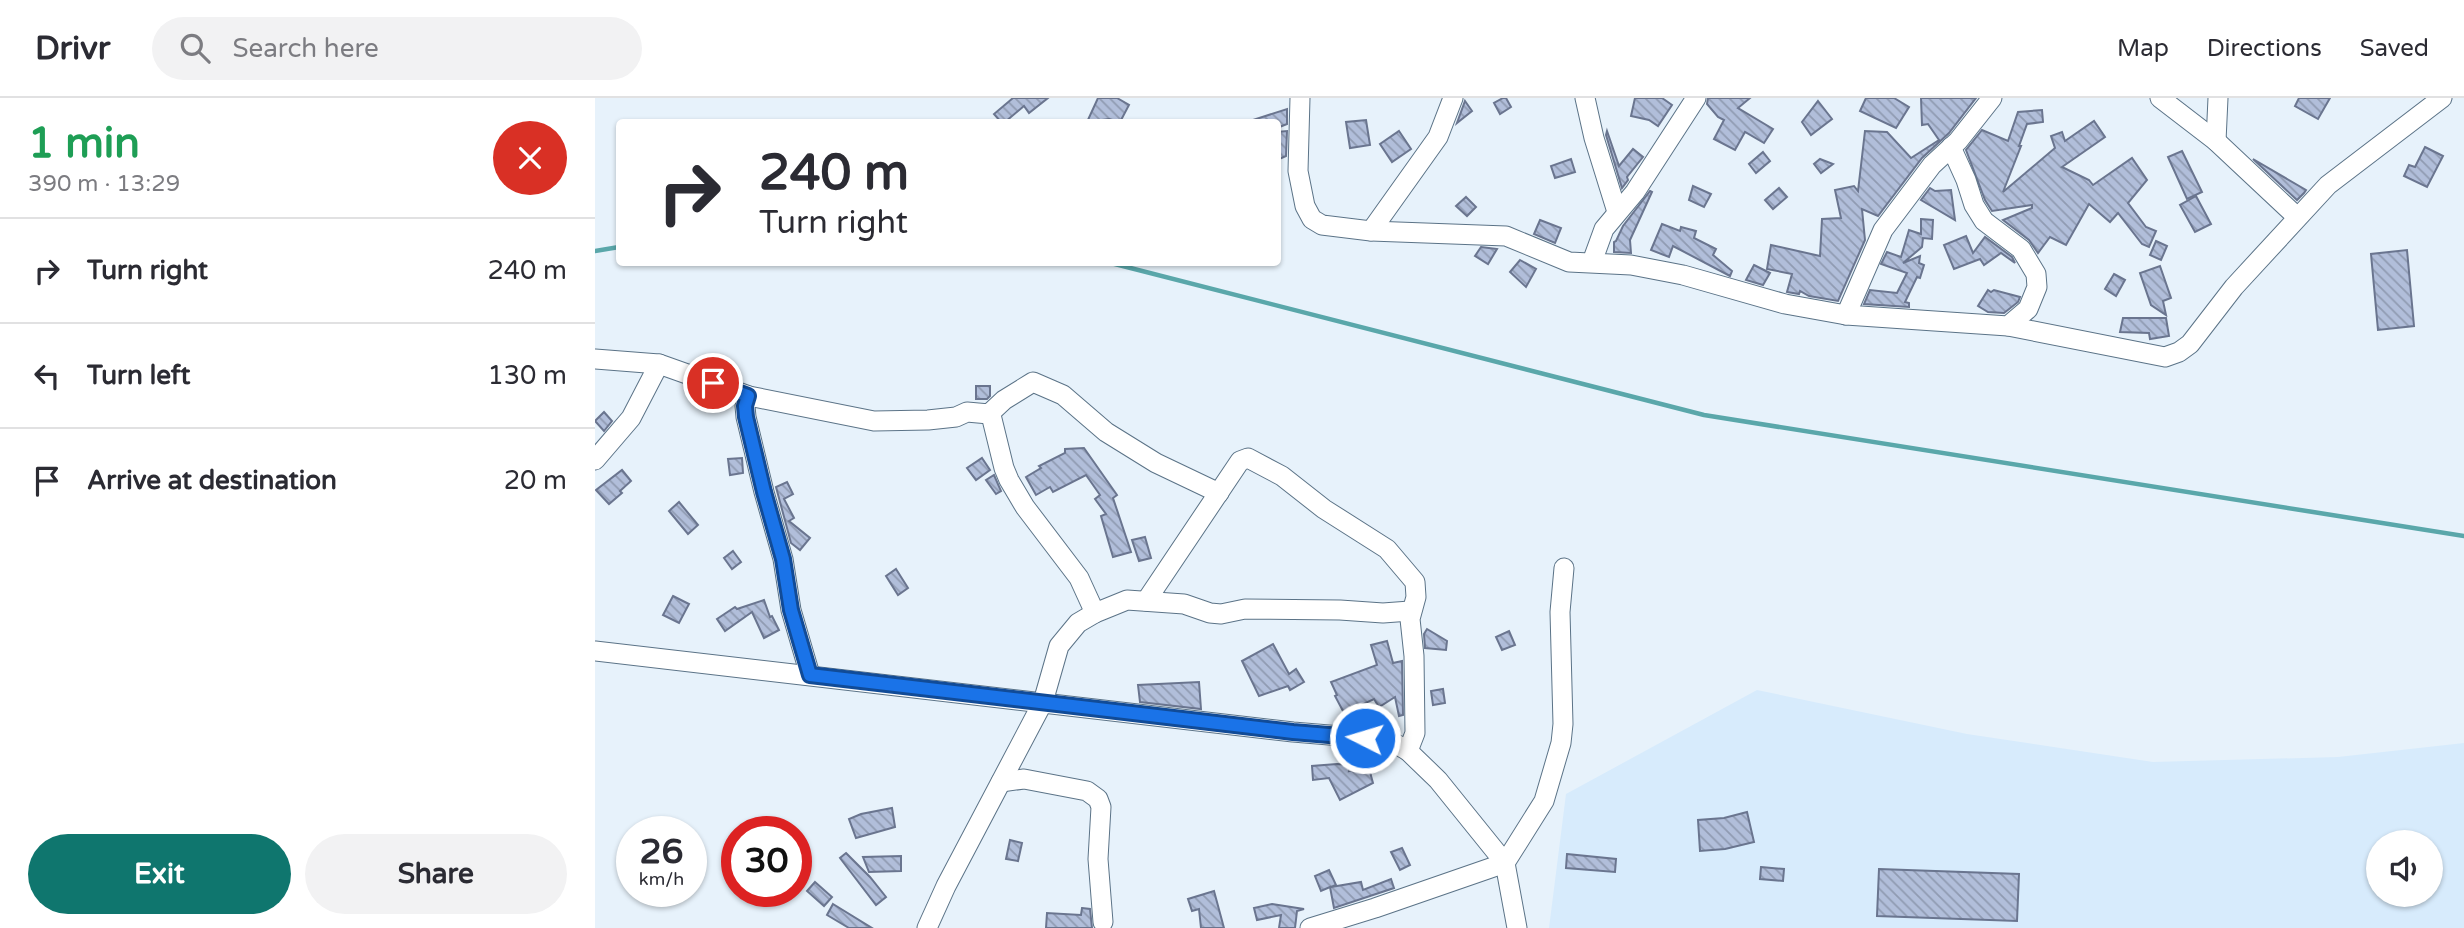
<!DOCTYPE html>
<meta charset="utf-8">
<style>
body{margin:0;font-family:"Varela Round",sans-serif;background:#f2f2f3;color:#2b2b33;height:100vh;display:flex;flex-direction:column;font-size:26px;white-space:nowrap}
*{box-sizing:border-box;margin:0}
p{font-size:23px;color:#7c7c81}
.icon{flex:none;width:38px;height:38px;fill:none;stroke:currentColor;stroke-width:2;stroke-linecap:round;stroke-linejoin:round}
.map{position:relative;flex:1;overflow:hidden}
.side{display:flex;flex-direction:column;background:#fff;width:595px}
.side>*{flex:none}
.top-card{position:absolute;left:21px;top:21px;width:665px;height:147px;border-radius:7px;box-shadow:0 2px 5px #0004;background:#fff;color:#2b2b33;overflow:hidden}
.controls{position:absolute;left:1771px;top:732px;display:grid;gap:14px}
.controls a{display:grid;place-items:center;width:77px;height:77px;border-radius:50%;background:#fff;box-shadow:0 2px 5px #0004;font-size:35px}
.speed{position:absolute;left:21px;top:718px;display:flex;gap:14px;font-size:35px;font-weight:700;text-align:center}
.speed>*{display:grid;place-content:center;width:91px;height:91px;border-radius:50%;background:#fff;box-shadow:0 2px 5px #0004;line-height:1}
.speed small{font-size:18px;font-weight:400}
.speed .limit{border:10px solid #d22;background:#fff;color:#111}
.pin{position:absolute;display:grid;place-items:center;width:60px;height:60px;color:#fff;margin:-30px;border:4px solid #fff;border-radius:50%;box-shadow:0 2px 7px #0007}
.me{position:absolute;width:77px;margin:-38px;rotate:275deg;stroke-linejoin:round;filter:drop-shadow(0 0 5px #0008)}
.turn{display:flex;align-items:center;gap:24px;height:147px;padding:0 28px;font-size:32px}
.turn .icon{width:91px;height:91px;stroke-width:2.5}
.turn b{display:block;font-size:49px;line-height:60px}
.round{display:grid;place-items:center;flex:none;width:74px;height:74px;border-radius:37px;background:#f2f2f3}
.headline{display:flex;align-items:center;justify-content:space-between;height:119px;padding:0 28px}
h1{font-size:42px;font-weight:800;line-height:52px;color:#1e9e55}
.button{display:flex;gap:14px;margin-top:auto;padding:14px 28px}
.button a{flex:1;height:80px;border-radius:42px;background:#0f766e;color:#fff;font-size:28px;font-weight:800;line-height:80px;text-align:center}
.button a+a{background:#f2f2f3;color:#2b2b33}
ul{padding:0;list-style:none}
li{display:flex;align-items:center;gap:21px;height:105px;padding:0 28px;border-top:2px solid #e1e1e2}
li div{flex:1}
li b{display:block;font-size:26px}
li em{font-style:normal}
header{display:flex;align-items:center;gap:42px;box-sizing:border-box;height:98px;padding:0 35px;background:#fff;border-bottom:2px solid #e1e1e2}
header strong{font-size:33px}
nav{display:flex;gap:38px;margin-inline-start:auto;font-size:24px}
.search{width:490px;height:63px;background:#f2f2f3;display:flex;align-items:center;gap:18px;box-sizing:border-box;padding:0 24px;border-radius:38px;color:#7c7c81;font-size:26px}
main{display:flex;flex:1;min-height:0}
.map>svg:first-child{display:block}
.built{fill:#d7ebfc;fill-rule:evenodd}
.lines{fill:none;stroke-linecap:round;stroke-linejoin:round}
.stream{stroke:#5aa7aa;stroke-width:4.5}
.building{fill:url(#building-back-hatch);stroke:#6a758f;stroke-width:2}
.minor-casing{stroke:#5b7387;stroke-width:21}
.minor{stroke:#fff;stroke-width:19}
.route-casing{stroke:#114b97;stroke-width:18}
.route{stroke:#1a73e8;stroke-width:12}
</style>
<header>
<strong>Drivr</strong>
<div class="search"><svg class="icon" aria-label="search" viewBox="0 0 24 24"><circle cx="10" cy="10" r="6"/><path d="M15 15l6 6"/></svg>Search here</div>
<nav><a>Map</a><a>Directions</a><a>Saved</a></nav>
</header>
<main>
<section class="side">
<div class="headline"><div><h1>1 min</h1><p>390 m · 13:29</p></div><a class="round" style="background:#d93025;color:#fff"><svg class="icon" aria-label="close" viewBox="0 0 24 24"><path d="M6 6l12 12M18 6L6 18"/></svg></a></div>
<ul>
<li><svg class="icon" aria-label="right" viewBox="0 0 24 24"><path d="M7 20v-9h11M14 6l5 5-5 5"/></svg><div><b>Turn right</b></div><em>240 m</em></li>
<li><svg class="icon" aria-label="left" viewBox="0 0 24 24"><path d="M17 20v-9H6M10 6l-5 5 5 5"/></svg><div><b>Turn left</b></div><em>130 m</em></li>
<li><svg class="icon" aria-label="arrive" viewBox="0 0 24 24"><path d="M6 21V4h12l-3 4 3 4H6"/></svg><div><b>Arrive at destination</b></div><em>20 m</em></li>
</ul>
<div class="button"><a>Exit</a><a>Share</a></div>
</section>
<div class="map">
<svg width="1869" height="830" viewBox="0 0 1869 830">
<defs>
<pattern id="building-back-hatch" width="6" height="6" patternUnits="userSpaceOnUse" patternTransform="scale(1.75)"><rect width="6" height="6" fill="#b1beda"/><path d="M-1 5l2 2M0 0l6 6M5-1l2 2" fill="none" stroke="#909bb2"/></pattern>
</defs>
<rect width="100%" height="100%" fill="#e7f2fb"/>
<path class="built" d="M 1162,592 L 1372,636 L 1558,664 L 1743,659 L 1869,645 L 1869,830 L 954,830 L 971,696 ZM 1783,744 L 1836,744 L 1836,796 L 1783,796 Z"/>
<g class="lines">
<g class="stream">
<path d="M 0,153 L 24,149"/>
<path d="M 512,164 L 1109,317 L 1869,438"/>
</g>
</g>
<g class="building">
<path d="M 418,0 L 453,0 L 434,15 L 429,8 L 410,24 L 406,24 L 399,16 Z"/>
<path d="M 503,0 L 522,0 L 534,7 L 525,24 L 514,21 L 492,24 Z"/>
<path d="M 908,0 L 911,0 L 916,9 L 905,16 L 899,5 Z"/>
<path d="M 1040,0 L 1067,0 L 1077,7 L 1063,28 L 1054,22 L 1036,18 Z"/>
<path d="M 1113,0 L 1155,0 L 1143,10 L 1178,31 L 1169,45 L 1150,34 L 1140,52 L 1119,41 L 1129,22 L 1123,19 L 1112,6 Z"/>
<path d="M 1271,0 L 1299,0 L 1314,9 L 1301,30 L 1265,13 Z"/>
<path d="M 1326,0 L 1381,0 L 1354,35 L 1327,60 L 1283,118 L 1267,111 L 1270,142 L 1243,203 L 1214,198 L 1205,193 L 1204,196 L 1192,194 L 1197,176 L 1172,171 L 1176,147 L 1225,158 L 1227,121 L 1246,120 L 1240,92 L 1259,88 L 1263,93 L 1270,33 L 1292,34 L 1316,60 L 1344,42 L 1333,26 L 1327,27 Z"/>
<path d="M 1704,0 L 1735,0 L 1723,21 L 1700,8 Z"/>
<path d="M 870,3 L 877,13 L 862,25 Z"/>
<path d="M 1223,3 L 1237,21 L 1216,37 L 1207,24 Z"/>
<path d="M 692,11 L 692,26 L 682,30 L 682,24 L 658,24 L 658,22 Z"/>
<path d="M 1447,12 L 1448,24 L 1432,26 L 1424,48 L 1426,48 L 1408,94 L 1460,50 L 1456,38 L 1467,34 L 1470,43 L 1499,23 L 1510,39 L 1467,69 L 1494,82 L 1498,87 L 1537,60 L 1552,82 L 1533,105 L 1551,129 L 1561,133 L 1554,149 L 1547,146 L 1523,115 L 1515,124 L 1494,106 L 1471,147 L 1455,139 L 1443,155 L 1434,142 L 1408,122 L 1437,110 L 1437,107 L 1397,113 L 1390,102 L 1371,52 L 1387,32 L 1413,43 L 1423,14 Z"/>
<path d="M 771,22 L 775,47 L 755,50 L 751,24 Z"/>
<path d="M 692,33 L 691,58 L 682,62 L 682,34 Z"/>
<path d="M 804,33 L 816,51 L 797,64 L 785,46 Z"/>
<path d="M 1012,33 L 1024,68 L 1038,51 L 1048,59 L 1032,79 L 1033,82 L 1027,90 L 1011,37 Z"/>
<path d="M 1830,49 L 1848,58 L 1832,89 L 1809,78 L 1814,67 L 1820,69 Z"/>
<path d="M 1587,53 L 1607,94 L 1592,101 L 1573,59 Z"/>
<path d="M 1168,54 L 1175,63 L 1161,75 L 1154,66 Z"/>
<path d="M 976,61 L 980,74 L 960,80 L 956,68 Z"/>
<path d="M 1225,61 L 1238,66 L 1226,75 L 1219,66 Z"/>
<path d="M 1658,61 L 1711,92 L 1709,95 L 1702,102 Z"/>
<path d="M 1098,88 L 1116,96 L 1109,109 L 1094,102 Z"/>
<path d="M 1184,90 L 1192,99 L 1178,111 L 1170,102 Z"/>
<path d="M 1335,90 L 1340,93 L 1356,92 L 1360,122 L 1326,102 Z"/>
<path d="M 1055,93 L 1057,94 L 1035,142 L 1036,155 L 1019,154 L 1019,144 L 1021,143 L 1028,128 Z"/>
<path d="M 1601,98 L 1616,126 L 1600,134 L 1585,107 Z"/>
<path d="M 871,99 L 881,109 L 872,118 L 861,108 Z"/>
<path d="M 1326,121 L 1338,122 L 1337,141 L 1328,140 L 1327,149 L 1308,165 L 1325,158 L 1324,165 L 1329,167 L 1325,180 L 1322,179 L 1310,204 L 1314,205 L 1314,209 L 1269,206 L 1275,192 L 1302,195 L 1312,175 L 1286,166 L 1292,154 L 1306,159 L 1314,132 L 1326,136 Z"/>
<path d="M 945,122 L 966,130 L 960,145 L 939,136 Z"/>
<path d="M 1067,126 L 1085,133 L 1086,129 L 1101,133 L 1099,140 L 1121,151 L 1118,157 L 1137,173 L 1135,178 L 1078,148 L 1074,159 L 1056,152 Z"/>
<path d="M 1371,138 L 1378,155 L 1390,139 L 1417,159 L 1420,165 L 1406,155 L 1389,167 L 1385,161 L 1359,171 L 1349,147 Z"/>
<path d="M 1561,143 L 1572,148 L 1566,162 L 1555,157 Z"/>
<path d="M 886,149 L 902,151 L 893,166 L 880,158 Z"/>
<path d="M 1812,152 L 1819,228 L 1783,232 L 1776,156 Z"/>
<path d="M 925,162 L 941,171 L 931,189 L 915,174 Z"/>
<path d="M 1159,167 L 1175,175 L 1168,187 L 1151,182 Z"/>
<path d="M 1565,168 L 1576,200 L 1568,203 L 1571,217 L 1556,207 L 1545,175 Z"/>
<path d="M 1519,176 L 1530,182 L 1521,198 L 1510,191 Z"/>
<path d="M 1393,192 L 1396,194 L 1399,192 L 1425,199 L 1423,204 L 1409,215 L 1393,214 L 1383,208 Z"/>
<path d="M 1528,220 L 1571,220 L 1574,238 L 1555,241 L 1554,235 L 1525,234 Z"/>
<path d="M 381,288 L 395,288 L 395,298 L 392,301 L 381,301 Z"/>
<path d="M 9,314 L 17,323 L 9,333 L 0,323 Z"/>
<path d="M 489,350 L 522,397 L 518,400 L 536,454 L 518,459 L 506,418 L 511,416 L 500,401 L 505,397 L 491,377 L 458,394 L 455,389 L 441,397 L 431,379 L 446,370 L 444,368 L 470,355 L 470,351 Z"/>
<path d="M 147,360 L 148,375 L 135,377 L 133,361 Z"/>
<path d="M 387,360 L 395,372 L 381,382 L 372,370 Z"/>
<path d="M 27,372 L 36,383 L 25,393 L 27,395 L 14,406 L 1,392 Z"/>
<path d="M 399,377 L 406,393 L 401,396 L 391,382 Z"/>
<path d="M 192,384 L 198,396 L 189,401 L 199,420 L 194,423 L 215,440 L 205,452 L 196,445 L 181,389 Z"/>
<path d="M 84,404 L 103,427 L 93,436 L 74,413 Z"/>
<path d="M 550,439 L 556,460 L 544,463 L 537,442 Z"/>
<path d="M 138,453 L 146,464 L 137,471 L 129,460 Z"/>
<path d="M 301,471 L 313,490 L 303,497 L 291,478 Z"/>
<path d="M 78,498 L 94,506 L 84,525 L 68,517 Z"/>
<path d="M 169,502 L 175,519 L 177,518 L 184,532 L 169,540 L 157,514 L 130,533 L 122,521 L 140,509 L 142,511 Z"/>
<path d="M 832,531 L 852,543 L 851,552 L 830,550 L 829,536 Z"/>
<path d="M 914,533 L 920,547 L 907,552 L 901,539 Z"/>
<path d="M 792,543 L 798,565 L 807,563 L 808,617 L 804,618 L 800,599 L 784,609 L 779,601 L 749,615 L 740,598 L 742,597 L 736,584 L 782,567 L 776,547 Z"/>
<path d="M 678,546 L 694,576 L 701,571 L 709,584 L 695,592 L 693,588 L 664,598 L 647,563 Z"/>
<path d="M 604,584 L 606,611 L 545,604 L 543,587 Z"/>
<path d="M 848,591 L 850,605 L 838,607 L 836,593 Z"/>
<path d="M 742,666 L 755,667 L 754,673 L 773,667 L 778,685 L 745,702 L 734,680 L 718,682 L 717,668 Z"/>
<path d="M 297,710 L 300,729 L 261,740 L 254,721 L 266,716 Z"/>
<path d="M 1152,714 L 1159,744 L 1130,751 L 1105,753 L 1103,722 L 1129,720 Z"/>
<path d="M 415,742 L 427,745 L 423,763 L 411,761 Z"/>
<path d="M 807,750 L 815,767 L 805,772 L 796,754 Z"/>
<path d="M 251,755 L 275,779 L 291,799 L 281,807 L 245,760 Z"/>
<path d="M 972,756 L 1021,761 L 1020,774 L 971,770 Z"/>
<path d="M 306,758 L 306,773 L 274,774 L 268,759 Z"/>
<path d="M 1166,769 L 1189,771 L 1188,783 L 1165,781 Z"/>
<path d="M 1284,771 L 1424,776 L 1422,823 L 1282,818 Z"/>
<path d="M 734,772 L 741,787 L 736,789 L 766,784 L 768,792 L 796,781 L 799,790 L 739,810 L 735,789 L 726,793 L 720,778 Z"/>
<path d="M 220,784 L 237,799 L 229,808 L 212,793 Z"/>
<path d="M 619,793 L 629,830 L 606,830 L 604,811 L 597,813 L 593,801 Z"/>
<path d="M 238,806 L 277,830 L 254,830 L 232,817 Z"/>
<path d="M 677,806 L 709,811 L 702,813 L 700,830 L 684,830 L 686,817 L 662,822 L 659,810 Z"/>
<path d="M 487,810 L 495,811 L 497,830 L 451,830 L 452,815 L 486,817 Z"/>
</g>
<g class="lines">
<defs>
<g id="minor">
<path d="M 705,0 L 703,73 L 710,108 L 717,121 L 727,127 L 776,133 L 911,138 L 974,164 L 1036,167 L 1088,177 L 1190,206 L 1251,217 L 1413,228 L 1433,211 L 1442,189 L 1441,176 L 1426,151 L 1389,123 L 1379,107 L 1371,82 L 1356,49"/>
<path d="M 990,0 L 999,40 L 1022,114"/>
<path d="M 1565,0 L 1621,43 L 1702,119"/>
<path d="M 1621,43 L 1623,0"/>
<path d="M 776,133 L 843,39 L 858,0"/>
<path d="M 997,164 L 1009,131 L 1040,94 L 1101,0"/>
<path d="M 1251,217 L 1288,132 L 1337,67 L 1363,43 L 1397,0"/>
<path d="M 1413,228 L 1570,259 L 1584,254 L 1595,246 L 1639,189 L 1733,87 L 1847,0"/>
<path d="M 0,261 L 64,266 L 154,298 L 279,323 L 333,322 L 361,319 L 372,314 L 394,316 L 409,302 L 438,284 L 468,297 L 511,334 L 561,365 L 624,395"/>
<path d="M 154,298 L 150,308 L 151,319 L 169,394 L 188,461 L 196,512 L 215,577"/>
<path d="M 394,316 L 397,321 L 409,370 L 414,382 L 430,409 L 484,480 L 500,515"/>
<path d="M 0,362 L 36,320 L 64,266"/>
<path d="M 551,503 L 645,363 L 653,360 L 687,378 L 729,411 L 792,451 L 820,484 L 821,499 L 815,521 L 819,558 L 820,635 L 813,653"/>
<path d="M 0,553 L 698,634 L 794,642 L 813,653 L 843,682 L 910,765 L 922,830"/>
<path d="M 406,684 L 429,681 L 492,693 L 503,701 L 506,709 L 503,761 L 508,824"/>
<path d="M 332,830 L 351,788 L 448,604 L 464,548 L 483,525 L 500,515 L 532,502 L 589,506 L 615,515 L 626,516 L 650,511 L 745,512 L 788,515 L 815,513"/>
<path d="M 715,830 L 780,810 L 910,765 L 949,703 L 966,645 L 968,626 L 965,514 L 969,470"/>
</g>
</defs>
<use href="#minor" class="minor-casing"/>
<use href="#minor" class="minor"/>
</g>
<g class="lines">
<defs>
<path id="route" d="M 118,285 L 153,298 L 150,308 L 151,319 L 169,394 L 188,461 L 196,512 L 215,577 L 698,634 L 770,640"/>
</defs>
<use href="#route" class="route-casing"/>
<use href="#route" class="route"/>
</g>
</svg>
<div class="controls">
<a><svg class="icon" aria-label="sound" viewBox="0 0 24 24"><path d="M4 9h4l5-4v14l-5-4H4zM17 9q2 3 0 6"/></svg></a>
</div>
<div class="speed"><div>26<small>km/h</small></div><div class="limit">30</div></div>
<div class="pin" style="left:118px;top:285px;background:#d93025"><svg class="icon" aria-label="arrive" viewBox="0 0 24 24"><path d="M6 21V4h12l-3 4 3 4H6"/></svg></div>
<svg class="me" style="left:770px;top:640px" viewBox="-20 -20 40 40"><circle r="17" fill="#1a73e8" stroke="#fff" stroke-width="3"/><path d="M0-11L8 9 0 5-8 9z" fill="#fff"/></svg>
<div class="top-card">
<div class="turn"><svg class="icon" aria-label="right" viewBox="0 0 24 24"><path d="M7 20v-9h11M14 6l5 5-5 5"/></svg><div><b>240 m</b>Turn right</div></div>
</div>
</div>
</main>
